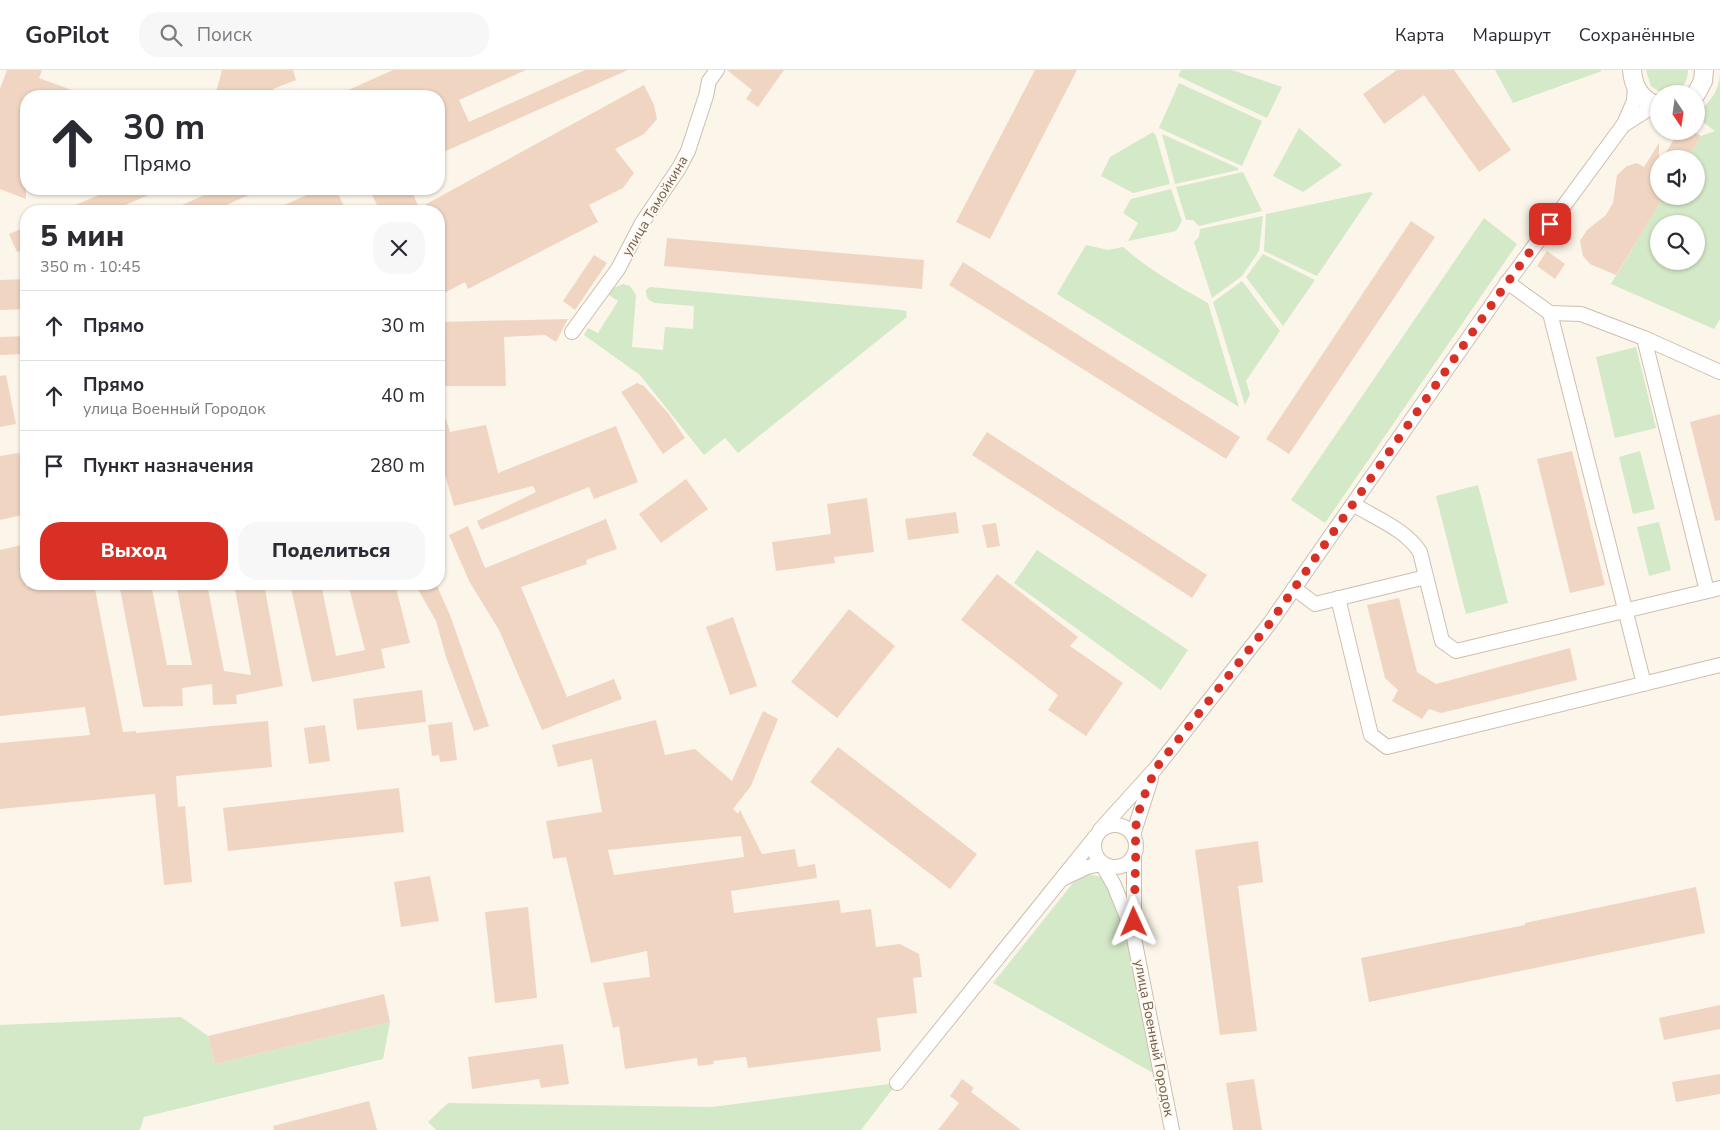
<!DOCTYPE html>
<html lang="ru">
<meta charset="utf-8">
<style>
body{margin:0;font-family:"Nunito Sans",sans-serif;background:#f7f7f7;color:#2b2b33;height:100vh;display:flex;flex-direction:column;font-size:19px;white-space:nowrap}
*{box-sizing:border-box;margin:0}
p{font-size:16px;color:#7c7c81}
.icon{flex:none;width:28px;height:28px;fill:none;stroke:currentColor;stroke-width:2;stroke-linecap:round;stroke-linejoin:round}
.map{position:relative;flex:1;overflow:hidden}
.sheet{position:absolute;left:20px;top:135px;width:425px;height:385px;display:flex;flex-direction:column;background:#fff;border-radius:20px;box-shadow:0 1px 4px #0004}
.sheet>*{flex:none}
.guide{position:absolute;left:20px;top:20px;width:425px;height:105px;border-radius:20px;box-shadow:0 1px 4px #0004;background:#fff;color:#2b2b33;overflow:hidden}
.needle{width:32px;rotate:167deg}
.controls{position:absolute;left:1650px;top:15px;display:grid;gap:10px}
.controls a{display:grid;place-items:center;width:55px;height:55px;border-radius:50%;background:#fff;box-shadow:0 1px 4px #0004;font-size:25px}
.pin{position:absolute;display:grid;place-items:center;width:42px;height:42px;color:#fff;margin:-21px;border-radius:10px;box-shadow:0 2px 8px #0006}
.me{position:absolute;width:55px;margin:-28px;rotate:359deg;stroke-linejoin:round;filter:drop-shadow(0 0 4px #0008)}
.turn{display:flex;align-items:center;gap:18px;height:105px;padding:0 20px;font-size:22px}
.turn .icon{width:65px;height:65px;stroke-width:2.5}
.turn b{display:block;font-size:35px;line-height:42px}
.round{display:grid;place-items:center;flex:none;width:52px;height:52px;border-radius:20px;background:#f7f7f7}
.overview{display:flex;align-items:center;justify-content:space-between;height:85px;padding:0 20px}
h1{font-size:30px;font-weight:800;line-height:38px}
.primary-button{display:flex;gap:10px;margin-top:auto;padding:10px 20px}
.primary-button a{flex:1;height:58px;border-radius:20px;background:#d93025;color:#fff;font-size:20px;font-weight:800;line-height:58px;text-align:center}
.primary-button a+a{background:#f7f7f7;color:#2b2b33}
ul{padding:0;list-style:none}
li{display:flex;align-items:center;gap:15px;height:70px;padding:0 20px;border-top:1px solid #e1e1e2}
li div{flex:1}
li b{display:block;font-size:19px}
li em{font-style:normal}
header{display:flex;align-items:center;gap:30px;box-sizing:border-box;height:70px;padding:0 25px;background:#fff;border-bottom:1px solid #e1e1e2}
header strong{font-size:24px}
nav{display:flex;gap:28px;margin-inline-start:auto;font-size:18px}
.search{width:350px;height:45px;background:#f7f7f7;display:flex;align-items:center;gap:12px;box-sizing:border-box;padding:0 18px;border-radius:20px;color:#7c7c81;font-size:19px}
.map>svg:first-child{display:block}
.green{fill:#d4e9c8;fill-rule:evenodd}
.building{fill:#f0d6c2;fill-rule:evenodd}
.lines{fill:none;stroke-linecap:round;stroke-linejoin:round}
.minor-casing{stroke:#cdbeaf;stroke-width:16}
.tertiary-casing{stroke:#cdbeaf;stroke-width:20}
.minor{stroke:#fff;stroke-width:14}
.tertiary{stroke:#fff;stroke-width:18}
.route{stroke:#d93025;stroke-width:9;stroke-dasharray:0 16.2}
.labels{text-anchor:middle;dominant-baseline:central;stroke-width:4;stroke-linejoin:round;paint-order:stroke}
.street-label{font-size:14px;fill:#755d4d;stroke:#fef9f0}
</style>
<header>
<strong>GoPilot</strong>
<div class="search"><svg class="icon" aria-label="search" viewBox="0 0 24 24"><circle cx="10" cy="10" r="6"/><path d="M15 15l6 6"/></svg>Поиск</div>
<nav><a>Карта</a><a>Маршрут</a><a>Сохранённые</a></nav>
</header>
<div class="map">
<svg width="1720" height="1060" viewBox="0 0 1720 1060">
<rect width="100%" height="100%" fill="#fcf5e9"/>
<g class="green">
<path d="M 1181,0 L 1232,0 L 1282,17 L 1267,48 L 1178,6 Z"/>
<path d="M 1495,0 L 1600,0 L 1602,1 L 1513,33 Z"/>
<path d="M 1646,0 L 1688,0 C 1688,22 1666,29 1651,16 Z"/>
<path d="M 1720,4 L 1720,249 L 1714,259 L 1611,214 L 1664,126 L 1696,126 L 1696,89 L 1687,89 L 1701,66 L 1715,61 L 1696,47 L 1696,43 C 1710,33 1719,21 1720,4 ZM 1659,154 L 1696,154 L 1696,191 L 1659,191 Z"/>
<path d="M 1179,13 L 1262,51 L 1242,96 L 1159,58 Z"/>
<path d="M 1299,58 L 1342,95 L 1303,122 L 1273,106 Z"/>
<path d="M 1153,62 L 1156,66 L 1170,114 L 1133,123 L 1101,106 L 1110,87 Z"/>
<path d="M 1162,64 L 1238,98 L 1238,100 L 1175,114 Z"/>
<path d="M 1243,102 L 1262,141 L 1199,156 L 1193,150 L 1186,150 L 1176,117 Z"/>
<path d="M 1171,119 L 1182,151 L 1176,161 L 1128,171 L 1138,153 L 1123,143 L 1131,129 Z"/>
<path d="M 1370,122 L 1373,123 L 1317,206 L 1264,181 L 1266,144 Z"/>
<path d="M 1263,146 L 1259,181 L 1242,206 L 1212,228 L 1194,172 L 1199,167 L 1200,159 Z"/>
<path d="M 1484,148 L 1517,174 L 1325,453 L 1291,430 Z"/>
<path d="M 1086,175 L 1108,180 L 1123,177 C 1149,200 1178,216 1208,233 L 1239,337 L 1057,224 Z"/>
<path d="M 1263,184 L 1315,210 L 1283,256 L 1246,207 Z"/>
<path d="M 1242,211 L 1280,261 L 1246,311 L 1250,324 L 1245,335 L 1213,232 Z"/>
<path d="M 623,214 L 630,216 L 636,225 L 632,277 L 663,280 L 665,257 L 693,259 L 694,236 L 655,233 C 648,230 646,228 646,220 L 650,217 L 902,240 L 906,241 L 907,247 L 738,383 L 725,368 L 704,385 L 640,305 L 584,265 L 588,258 L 598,263 L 618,231 L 609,225 L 613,218 Z"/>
<path d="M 1636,277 L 1656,358 L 1615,368 L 1596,287 Z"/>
<path d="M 1640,381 L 1655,439 L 1633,444 L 1619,387 Z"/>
<path d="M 1478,415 L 1508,533 L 1466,544 L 1436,426 Z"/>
<path d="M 1659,452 L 1671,500 L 1649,506 L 1637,457 Z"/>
<path d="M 1037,480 L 1188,580 L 1161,620 L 1014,513 Z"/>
<path d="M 1089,804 L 1101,807 L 1108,812 L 1117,833 L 1133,890 L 1155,1004 L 993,913 L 1077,808 Z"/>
<path d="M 181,947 L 208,966 L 215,994 L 390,952 L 383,989 L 144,1047 L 140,1060 L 0,1060 L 0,955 Z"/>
<path d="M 897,1013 L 861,1060 L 436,1060 L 428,1052 L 448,1033 L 712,1037 Z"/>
</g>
<g class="building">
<path d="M 7,0 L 42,0 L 39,8 L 85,25 L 26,26 L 26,129 L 0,119 L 0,19 Z"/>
<path d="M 222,0 L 293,0 L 296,10 L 273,19 L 273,26 L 215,26 Z"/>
<path d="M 393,0 L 526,0 L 459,30 L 469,52 L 585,0 L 628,0 L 439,84 L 439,26 L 335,26 Z"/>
<path d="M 727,0 L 784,0 L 758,37 L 746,29 L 752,20 Z"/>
<path d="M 1035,0 L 1077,0 L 990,169 L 956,152 Z"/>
<path d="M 1397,0 L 1454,0 L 1511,80 L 1479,102 L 1424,25 L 1384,54 L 1363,24 Z"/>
<path d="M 644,15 L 654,35 L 657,49 L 644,64 L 615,79 L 634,103 L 623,118 L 589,135 L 598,152 L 468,219 L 465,212 L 439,226 L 439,141 L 380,141 L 369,119 L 411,119 L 419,138 Z"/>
<path d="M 1679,61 L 1693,61 L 1701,66 L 1687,89 L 1662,89 Z"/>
<path d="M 1659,73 L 1659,126 L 1664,126 L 1616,205 L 1590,194 L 1583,186 L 1580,171 L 1587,160 L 1606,145 L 1613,133 L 1617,105 L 1627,96 L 1637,93 L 1644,97 Z"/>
<path d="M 113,119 L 163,119 L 111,141 L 61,141 Z"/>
<path d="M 210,119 L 262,119 L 213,141 L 169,141 L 211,122 Z"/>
<path d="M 320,119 L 336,119 L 346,141 L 271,141 Z"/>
<path d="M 1411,151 L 1435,167 L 1289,384 L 1266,369 Z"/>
<path d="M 26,157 L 26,178 L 17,182 L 9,164 Z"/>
<path d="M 667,168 L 924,190 L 922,219 L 664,196 Z"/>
<path d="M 1547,181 L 1565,194 L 1555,209 L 1537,196 Z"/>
<path d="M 594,185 L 607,193 L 575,240 L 563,231 Z"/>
<path d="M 963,192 L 1240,367 L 1226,389 L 949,215 Z"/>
<path d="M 26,209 L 26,239 L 0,240 L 0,210 Z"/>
<path d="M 568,249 L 556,272 L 545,265 L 504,267 L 506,316 L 439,316 L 439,252 Z"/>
<path d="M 26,266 L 26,284 L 0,285 L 0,267 Z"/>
<path d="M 6,305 L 16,354 L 0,357 L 0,306 Z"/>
<path d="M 637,313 L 644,316 L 669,344 L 685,368 L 663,384 L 621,322 Z"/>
<path d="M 442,337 L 450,362 L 486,355 L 498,403 L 616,356 L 638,412 L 594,429 L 589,417 L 481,460 L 477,451 L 536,422 L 533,416 L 454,436 L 439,384 L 439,338 Z"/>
<path d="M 1720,344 L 1720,450 L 1715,451 L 1690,352 Z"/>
<path d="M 987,362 L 1207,505 L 1192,528 L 972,385 Z"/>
<path d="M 1572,381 L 1605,515 L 1570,523 L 1537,389 Z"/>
<path d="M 19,383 L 26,417 L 26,444 L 0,450 L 0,386 Z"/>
<path d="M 686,409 L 708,439 L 661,473 L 639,444 Z"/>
<path d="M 867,428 L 874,482 L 834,487 L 835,493 L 776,501 L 772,472 L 831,464 L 827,434 Z"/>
<path d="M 956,442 L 959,463 L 908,470 L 905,449 Z"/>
<path d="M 606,449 L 617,479 L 586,490 L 587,494 L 521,517 L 567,627 L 614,609 L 622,629 L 542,660 L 499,560 L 469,511 L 449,465 L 468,456 L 485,498 Z"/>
<path d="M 996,453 L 1000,476 L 987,478 L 982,455 Z"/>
<path d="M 26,474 L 26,517 L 43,514 L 94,514 L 123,662 L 136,661 L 136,663 L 268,651 L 272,697 L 176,706 L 178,737 L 185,736 L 192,812 L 164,815 L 155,724 L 0,739 L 0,673 L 90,665 L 85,637 L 0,646 L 0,480 Z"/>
<path d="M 997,504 L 1078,567 L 1070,576 L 1123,613 L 1086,666 L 1048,640 L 1058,625 L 961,550 Z"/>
<path d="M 119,514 L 151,514 L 167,595 L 192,595 L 176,514 L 207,514 L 224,601 L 251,605 L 234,514 L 264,514 L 283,616 L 236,625 L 237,634 L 213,635 L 212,614 L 182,618 L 183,636 L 143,637 Z"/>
<path d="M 290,514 L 321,514 L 336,586 L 365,580 L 348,514 L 395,514 L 410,573 L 381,579 L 385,598 L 312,612 Z"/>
<path d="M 415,514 L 436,514 L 450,545 L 489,656 L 474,661 L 446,587 L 436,551 Z"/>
<path d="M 1399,528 L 1417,602 L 1436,614 L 1570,578 L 1577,610 L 1441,643 L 1429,639 L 1422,649 L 1392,631 L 1398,620 L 1385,608 L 1367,535 Z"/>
<path d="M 849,539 L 895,576 L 837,648 L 791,612 Z"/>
<path d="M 733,547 L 757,616 L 730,625 L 706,557 Z"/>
<path d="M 422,620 L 426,652 L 357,660 L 353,629 Z"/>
<path d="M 763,641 L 778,649 L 751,716 L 733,739 L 738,744 L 740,740 L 762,784 L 795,779 L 798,797 L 815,794 L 817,808 L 731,821 L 734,843 L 839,830 L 841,843 L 871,839 L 876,877 L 900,874 L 919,884 L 922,907 L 913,908 L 917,943 L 877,948 L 881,981 L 748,998 L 746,987 L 713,991 L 714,994 L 698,996 L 697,988 L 625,999 L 619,956 L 613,958 L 603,913 L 650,907 L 647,881 L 591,893 L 566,787 L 553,789 L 546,751 L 602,742 L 592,689 L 558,697 L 552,675 L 656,650 L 665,685 L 695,679 L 732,711 ZM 741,766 L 744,787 L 614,805 L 608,780 Z"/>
<path d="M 452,652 L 457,690 L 440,692 L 439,685 L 432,686 L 428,655 Z"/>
<path d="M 325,655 L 330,691 L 309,694 L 304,658 Z"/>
<path d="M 838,677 L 977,784 L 950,819 L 810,712 Z"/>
<path d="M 399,718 L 404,762 L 228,781 L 223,738 Z"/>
<path d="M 1258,771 L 1263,812 L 1238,816 L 1257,961 L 1220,965 L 1195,780 Z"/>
<path d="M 430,806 L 439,851 L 401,857 L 394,812 Z"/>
<path d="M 1696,817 L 1705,863 L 1369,932 L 1361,888 L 1525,855 L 1525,853 Z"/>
<path d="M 528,837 L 537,928 L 495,933 L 485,842 Z"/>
<path d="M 384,924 L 390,952 L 215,994 L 208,966 Z"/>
<path d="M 1720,935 L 1720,959 L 1664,970 L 1659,948 Z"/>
<path d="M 563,974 L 569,1014 L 541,1018 L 539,1009 L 472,1019 L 468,987 Z"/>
<path d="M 1720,1004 L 1720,1024 L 1676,1032 L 1672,1012 Z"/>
<path d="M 962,1009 L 974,1018 L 971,1022 L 1021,1060 L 938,1060 L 959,1033 L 950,1026 Z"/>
<path d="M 1254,1009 L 1262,1060 L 1233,1060 L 1226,1013 Z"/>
<path d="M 369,1031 L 377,1060 L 274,1060 L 273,1056 Z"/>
</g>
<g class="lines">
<defs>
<g id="minor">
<path d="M 1625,54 L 1647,40 L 1659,37"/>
<path d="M 1507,212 L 1550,243 L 1581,244 L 1644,268 L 1720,302"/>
<path d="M 1550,243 L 1644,614"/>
<path d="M 572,262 L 618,199 L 642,153 L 679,98 L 688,81 L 706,26 L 709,11 L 717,0"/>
<path d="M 1644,268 L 1707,521"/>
<path d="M 1353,434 C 1375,448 1405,459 1420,482 L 1442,571 L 1456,581 L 1720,518"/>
<path d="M 1294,518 L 1315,534 L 1426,507"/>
<path d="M 1338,528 L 1371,665 L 1387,677 L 1720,595"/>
<circle cx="1115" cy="776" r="21"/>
<path d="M 1100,760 L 1156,698 L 1270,553 L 1502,220 L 1624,54 L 1634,31 L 1635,14"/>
<path d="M 1133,765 L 1151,709"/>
<path d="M 1134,786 L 1134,868 L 1172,1060"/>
<path d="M 1064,808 L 1087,797 L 1102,794 L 1114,815 L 1130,855"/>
<path d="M 897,1013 L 1096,766"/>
</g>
<g id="tertiary">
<path d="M 1632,0 C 1633,17 1642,31 1659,36"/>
<path d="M 1696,24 L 1703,11 L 1704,0"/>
</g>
</defs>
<use href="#minor" class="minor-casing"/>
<use href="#tertiary" class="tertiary-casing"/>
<use href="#minor" class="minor"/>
<use href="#tertiary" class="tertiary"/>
</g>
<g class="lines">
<path class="route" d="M 1134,852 L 1136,775 C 1132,749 1146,722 1156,698 L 1270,553 L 1502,220 L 1550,154"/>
</g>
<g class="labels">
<g class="street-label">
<text transform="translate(655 136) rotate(-59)">улица Тамойкина</text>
<text transform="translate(1154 968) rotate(79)">улица Военный Городок</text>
</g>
</g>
</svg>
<div class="controls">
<a><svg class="needle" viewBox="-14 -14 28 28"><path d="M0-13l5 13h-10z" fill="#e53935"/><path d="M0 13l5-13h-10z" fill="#7c7c81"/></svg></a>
<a><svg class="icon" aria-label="sound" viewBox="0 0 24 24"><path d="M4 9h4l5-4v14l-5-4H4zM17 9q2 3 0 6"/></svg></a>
<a><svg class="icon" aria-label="search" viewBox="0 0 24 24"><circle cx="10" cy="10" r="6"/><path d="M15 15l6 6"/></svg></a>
</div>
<div class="pin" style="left:1550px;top:154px;background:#d93025"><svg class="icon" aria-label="arrive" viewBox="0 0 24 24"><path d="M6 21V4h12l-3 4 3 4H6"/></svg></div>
<svg class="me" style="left:1134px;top:852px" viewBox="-20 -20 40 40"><path d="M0-17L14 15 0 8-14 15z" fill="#d93025" stroke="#fff" stroke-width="4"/></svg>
<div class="guide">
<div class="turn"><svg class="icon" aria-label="ahead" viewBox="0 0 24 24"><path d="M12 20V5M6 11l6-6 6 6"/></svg><div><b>30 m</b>Прямо</div></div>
</div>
<section class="sheet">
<div class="overview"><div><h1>5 мин</h1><p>350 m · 10:45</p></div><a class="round"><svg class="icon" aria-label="close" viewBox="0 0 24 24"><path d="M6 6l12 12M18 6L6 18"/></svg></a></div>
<ul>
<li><svg class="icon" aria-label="ahead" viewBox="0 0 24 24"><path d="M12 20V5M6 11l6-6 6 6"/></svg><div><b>Прямо</b></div><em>30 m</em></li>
<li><svg class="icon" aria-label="ahead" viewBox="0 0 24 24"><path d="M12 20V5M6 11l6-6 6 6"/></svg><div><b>Прямо</b><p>улица Военный Городок</p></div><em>40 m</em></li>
<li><svg class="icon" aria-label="arrive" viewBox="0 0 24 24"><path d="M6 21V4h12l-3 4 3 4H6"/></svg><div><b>Пункт назначения</b></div><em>280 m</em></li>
</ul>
<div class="primary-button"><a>Выход</a><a>Поделиться</a></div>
</section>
</div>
